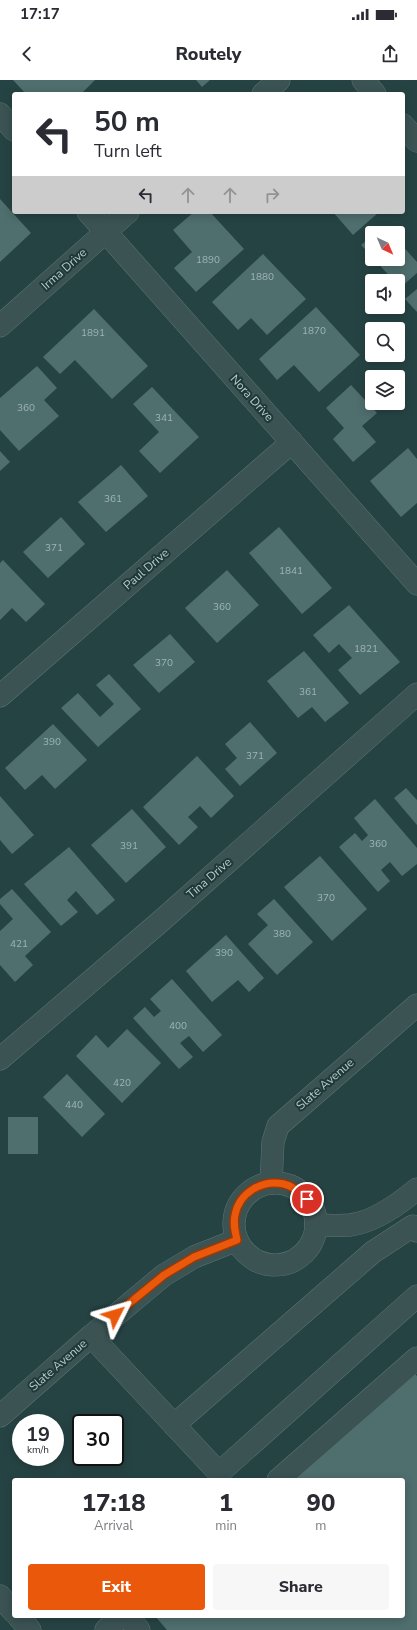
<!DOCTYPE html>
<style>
body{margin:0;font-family:"Nunito Sans",sans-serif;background:#f7f7f7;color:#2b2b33;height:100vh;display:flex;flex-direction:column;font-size:15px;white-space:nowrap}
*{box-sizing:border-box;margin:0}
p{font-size:13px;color:#7c7c81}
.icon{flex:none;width:22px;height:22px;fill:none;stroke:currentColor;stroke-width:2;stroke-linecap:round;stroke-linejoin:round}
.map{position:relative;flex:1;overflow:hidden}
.details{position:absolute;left:12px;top:1398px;width:393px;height:140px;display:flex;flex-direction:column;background:#fff;border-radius:4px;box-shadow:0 2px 10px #0003}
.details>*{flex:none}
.guide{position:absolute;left:12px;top:12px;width:393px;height:122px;border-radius:4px;box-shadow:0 2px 10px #0003;background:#fff;color:#2b2b33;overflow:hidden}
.needle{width:26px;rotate:136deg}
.controls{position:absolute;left:365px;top:146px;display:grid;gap:8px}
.controls a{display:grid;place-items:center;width:40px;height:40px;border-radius:4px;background:#fff;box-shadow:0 2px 10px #0003;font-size:20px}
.speed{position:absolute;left:12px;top:1334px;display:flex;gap:8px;font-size:20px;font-weight:700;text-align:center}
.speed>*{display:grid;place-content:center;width:52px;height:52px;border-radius:50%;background:#fff;box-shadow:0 2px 10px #0003;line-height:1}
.speed small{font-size:10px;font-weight:400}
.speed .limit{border:2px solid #111;border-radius:6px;background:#fff;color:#111}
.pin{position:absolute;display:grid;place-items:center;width:34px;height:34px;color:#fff;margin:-17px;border:2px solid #fff;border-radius:50%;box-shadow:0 1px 4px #0007}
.me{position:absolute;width:44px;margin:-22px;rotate:50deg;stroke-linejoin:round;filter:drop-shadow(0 0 3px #0008)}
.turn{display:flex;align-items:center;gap:14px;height:84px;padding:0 16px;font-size:18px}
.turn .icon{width:52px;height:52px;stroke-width:2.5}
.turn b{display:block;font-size:28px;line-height:34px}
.lanes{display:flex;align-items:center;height:38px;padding:0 16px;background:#0003;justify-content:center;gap:20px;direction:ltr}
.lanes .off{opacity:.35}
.eta{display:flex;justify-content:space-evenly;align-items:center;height:68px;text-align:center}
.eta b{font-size:24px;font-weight:800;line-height:28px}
.primary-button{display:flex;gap:8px;margin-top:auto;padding:8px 16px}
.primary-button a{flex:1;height:46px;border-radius:4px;background:#ea580c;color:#fff;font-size:16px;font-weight:800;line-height:46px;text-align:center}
.primary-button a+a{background:#f7f7f7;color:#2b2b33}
.status{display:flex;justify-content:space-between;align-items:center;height:28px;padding:0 20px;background:#fff;direction:ltr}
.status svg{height:11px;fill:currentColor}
header{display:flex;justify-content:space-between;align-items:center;height:52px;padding:0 16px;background:#fff;font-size:18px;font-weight:800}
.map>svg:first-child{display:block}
.building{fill:#4f6e6e}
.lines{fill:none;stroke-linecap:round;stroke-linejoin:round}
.minor-casing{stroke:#5c7373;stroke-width:23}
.minor{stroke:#3b5353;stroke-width:22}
.route-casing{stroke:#983908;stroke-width:10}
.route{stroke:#ea580c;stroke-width:7}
.labels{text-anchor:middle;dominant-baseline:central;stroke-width:4;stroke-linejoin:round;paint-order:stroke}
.number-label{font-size:10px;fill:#9eb4b4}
.street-label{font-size:12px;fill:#b8cccc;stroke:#1f3838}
</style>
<div class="status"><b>17:17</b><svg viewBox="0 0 49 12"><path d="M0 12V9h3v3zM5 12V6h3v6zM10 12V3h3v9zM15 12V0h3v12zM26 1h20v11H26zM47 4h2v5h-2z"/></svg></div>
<header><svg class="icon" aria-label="back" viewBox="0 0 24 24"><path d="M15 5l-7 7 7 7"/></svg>Routely<svg class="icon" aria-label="share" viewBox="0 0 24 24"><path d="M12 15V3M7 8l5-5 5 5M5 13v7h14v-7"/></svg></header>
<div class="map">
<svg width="417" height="1550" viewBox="0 0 417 1550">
<rect width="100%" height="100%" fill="#264343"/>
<g class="building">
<path d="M 13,0 L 95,0 L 81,14 L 26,14 Z"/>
<path d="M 196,0 L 210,0 L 202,7 Z"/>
<path d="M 0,119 L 31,153 L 0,182 Z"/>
<path d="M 194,132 L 210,132 L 244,169 L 196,212 L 174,188 L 192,172 L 173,150 Z"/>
<path d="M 333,132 L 379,132 L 353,155 Z"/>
<path d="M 384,146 L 391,153 L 375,153 Z"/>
<path d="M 372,156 L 372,177 L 361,165 Z"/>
<path d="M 398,161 L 417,182 L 417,193 L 400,208 L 398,206 L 398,201 L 394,201 L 374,179 L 398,179 Z"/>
<path d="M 263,174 L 306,219 L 267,255 L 251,238 L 238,250 L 212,222 Z"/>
<path d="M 417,209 L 417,232 L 405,219 Z"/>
<path d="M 316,227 L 360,275 L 319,312 L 294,285 L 277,300 L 259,279 Z"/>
<path d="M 94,229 L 148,286 L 112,319 L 75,280 L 60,294 L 43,277 Z"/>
<path d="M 37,286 L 57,308 L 44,320 L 59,336 L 19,371 L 0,350 L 0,318 Z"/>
<path d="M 351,305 L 377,333 L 362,346 L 376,362 L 353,382 L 333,359 L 344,348 L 326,328 Z"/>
<path d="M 152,307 L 199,357 L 160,393 L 139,371 L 159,352 L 133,324 Z"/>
<path d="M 408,368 L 417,379 L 417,423 L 401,437 L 370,401 Z"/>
<path d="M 0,371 L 10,382 L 0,391 Z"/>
<path d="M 121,385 L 148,416 L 106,452 L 78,422 Z"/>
<path d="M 61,437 L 85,464 L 48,498 L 23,472 Z"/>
<path d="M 279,447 L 332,508 L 302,534 L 249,473 Z"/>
<path d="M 3,480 L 45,524 L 26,542 L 12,528 L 0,540 L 0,483 Z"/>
<path d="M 227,490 L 259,525 L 217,563 L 185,528 Z"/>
<path d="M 349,525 L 400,582 L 360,615 L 338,590 L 352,578 L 339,564 L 329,573 L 313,555 Z"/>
<path d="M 170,554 L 195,582 L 159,613 L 133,585 Z"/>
<path d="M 304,571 L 349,623 L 325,642 L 312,627 L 298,638 L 267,601 Z"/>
<path d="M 109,594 L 141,629 L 98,667 L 61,628 L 78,613 L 100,637 L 114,624 L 96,605 Z"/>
<path d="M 250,642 L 277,673 L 240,706 L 225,689 L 237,678 L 225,664 Z"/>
<path d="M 53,644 L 87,680 L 55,709 L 42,695 L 25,710 L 5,688 Z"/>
<path d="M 197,676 L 234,716 L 211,738 L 200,726 L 188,737 L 198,747 L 179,765 L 143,727 Z"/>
<path d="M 406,708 L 417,720 L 417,745 L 394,718 Z"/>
<path d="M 0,716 L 34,755 L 12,774 L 0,760 Z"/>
<path d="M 375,719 L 417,768 L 417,784 L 402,796 L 390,782 L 381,790 L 390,801 L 378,812 L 339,767 L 355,753 L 362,761 L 368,755 L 354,738 Z"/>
<path d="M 132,729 L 166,767 L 126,803 L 91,765 Z"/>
<path d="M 69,767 L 115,820 L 97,835 L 76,811 L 67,820 L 78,832 L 61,846 L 24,804 Z"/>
<path d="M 320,776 L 367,829 L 332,861 L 284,807 Z"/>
<path d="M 12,809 L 51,852 L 25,876 L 33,885 L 15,902 L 0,885 L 0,851 L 13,839 L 0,824 L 0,819 Z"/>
<path d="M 274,819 L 313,862 L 277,895 L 248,864 L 268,845 L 257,834 Z"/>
<path d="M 226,855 L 264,898 L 249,912 L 238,900 L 212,922 L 186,891 Z"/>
<path d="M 172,899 L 222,955 L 203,972 L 189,956 L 180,963 L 193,977 L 179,989 L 133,938 L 145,927 L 154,937 L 161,931 L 150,919 Z"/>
<path d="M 127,949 L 161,983 L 122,1023 L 76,976 L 96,955 L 108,968 Z"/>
<path d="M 67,994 L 105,1034 L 82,1057 L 43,1017 Z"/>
<rect x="8" y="1037" width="30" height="37"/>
<path d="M 415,1294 L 417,1296 L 417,1550 L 167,1550 L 155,1536 L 403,1536 L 403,1400 L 293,1400 Z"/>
</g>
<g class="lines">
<defs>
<g id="minor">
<path d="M 363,0 L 375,14"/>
<path d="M 263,14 L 279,0"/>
<path d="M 0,34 L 14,50"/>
<path d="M 403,45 L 417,61"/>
<path d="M 88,132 L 417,504"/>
<path d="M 0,246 L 128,132"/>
<path d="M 0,616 L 292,362"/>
<path d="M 0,979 L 161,841 L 417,614"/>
<path d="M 271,1103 L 273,1062 L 278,1046 L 417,925"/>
<circle cx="275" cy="1144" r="41"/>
<path d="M 316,1145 C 327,1145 339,1146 350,1145 C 374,1142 399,1124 417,1109"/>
<path d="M 91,1256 L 219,1393 L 417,1216"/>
<path d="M 0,1336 L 91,1256 L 164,1195 L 194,1177 L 237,1160"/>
<path d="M 174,1345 L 373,1172 L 413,1146 L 417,1151"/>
<path d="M 278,1400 L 417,1278"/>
<path d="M 0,1516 L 14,1532"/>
<path d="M 18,1536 L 30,1550"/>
<path d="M 127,1536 L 139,1550"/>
<path d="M 106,1550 L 122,1536"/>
</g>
</defs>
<use href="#minor" class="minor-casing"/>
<use href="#minor" class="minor"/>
</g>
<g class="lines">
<defs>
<path id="route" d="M 115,1235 L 164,1195 L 194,1177 L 237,1160 C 235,1151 233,1144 235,1135 C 239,1113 262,1099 284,1104 C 293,1106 300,1112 307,1119"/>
</defs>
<use href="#route" class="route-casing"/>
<use href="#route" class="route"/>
</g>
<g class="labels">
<g class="number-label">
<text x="208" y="180">1890</text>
<text x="262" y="197">1880</text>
<text x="314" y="251">1870</text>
<text x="93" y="253">1891</text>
<text x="26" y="328">360</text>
<text x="164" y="338">341</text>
<text x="113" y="419">361</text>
<text x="54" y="468">371</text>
<text x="291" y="491">1841</text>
<text x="222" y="527">360</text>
<text x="366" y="569">1821</text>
<text x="164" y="583">370</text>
<text x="308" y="612">361</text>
<text x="52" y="662">390</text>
<text x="255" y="676">371</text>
<text x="378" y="764">360</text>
<text x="129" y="766">391</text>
<text x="326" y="818">370</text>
<text x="282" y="854">380</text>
<text x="19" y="864">421</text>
<text x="224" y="873">390</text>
<text x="178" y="946">400</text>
<text x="122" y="1003">420</text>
<text x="74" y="1025">440</text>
</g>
<g class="street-label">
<text transform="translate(64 189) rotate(-42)">Irma Drive</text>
<text transform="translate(252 318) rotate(48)">Nora Drive</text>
<text transform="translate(146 489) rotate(-41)">Paul Drive</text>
<text transform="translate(209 798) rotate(-41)">Tina Drive</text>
<text transform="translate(325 1004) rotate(-41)">Slate Avenue</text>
<text transform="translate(58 1285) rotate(-41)">Slate Avenue</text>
</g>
</g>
</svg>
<div class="controls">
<a><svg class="needle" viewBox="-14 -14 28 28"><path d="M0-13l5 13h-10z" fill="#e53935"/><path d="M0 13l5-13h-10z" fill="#7c7c81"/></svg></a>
<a><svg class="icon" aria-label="sound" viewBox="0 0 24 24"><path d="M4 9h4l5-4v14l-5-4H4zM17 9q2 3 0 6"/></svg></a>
<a><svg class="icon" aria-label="search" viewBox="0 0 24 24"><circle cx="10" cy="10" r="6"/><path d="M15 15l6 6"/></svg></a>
<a><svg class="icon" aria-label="layers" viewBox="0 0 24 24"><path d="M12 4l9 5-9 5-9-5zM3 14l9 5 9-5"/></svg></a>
</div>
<div class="speed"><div>19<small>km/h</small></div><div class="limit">30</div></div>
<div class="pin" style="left:307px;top:1119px;background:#d93025"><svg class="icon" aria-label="arrive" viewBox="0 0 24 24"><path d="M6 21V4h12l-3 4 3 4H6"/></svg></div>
<svg class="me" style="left:115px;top:1235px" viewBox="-20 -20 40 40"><path d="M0-17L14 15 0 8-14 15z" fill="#ea580c" stroke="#fff" stroke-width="4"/></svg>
<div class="guide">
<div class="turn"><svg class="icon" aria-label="left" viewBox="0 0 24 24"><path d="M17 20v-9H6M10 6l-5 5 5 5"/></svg><div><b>50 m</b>Turn left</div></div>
<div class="lanes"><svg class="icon" aria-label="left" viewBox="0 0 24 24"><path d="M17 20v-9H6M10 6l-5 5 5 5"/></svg><svg class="icon off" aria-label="ahead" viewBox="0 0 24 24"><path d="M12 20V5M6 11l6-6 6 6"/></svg><svg class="icon off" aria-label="ahead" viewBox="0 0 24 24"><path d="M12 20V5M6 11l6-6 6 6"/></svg><svg class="icon off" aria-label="right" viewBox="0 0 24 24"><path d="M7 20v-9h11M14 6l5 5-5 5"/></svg></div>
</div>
<section class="details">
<div class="eta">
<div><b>17:18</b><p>Arrival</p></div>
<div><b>1</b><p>min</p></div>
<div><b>90</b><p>m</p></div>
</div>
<div class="primary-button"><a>Exit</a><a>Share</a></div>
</section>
</div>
